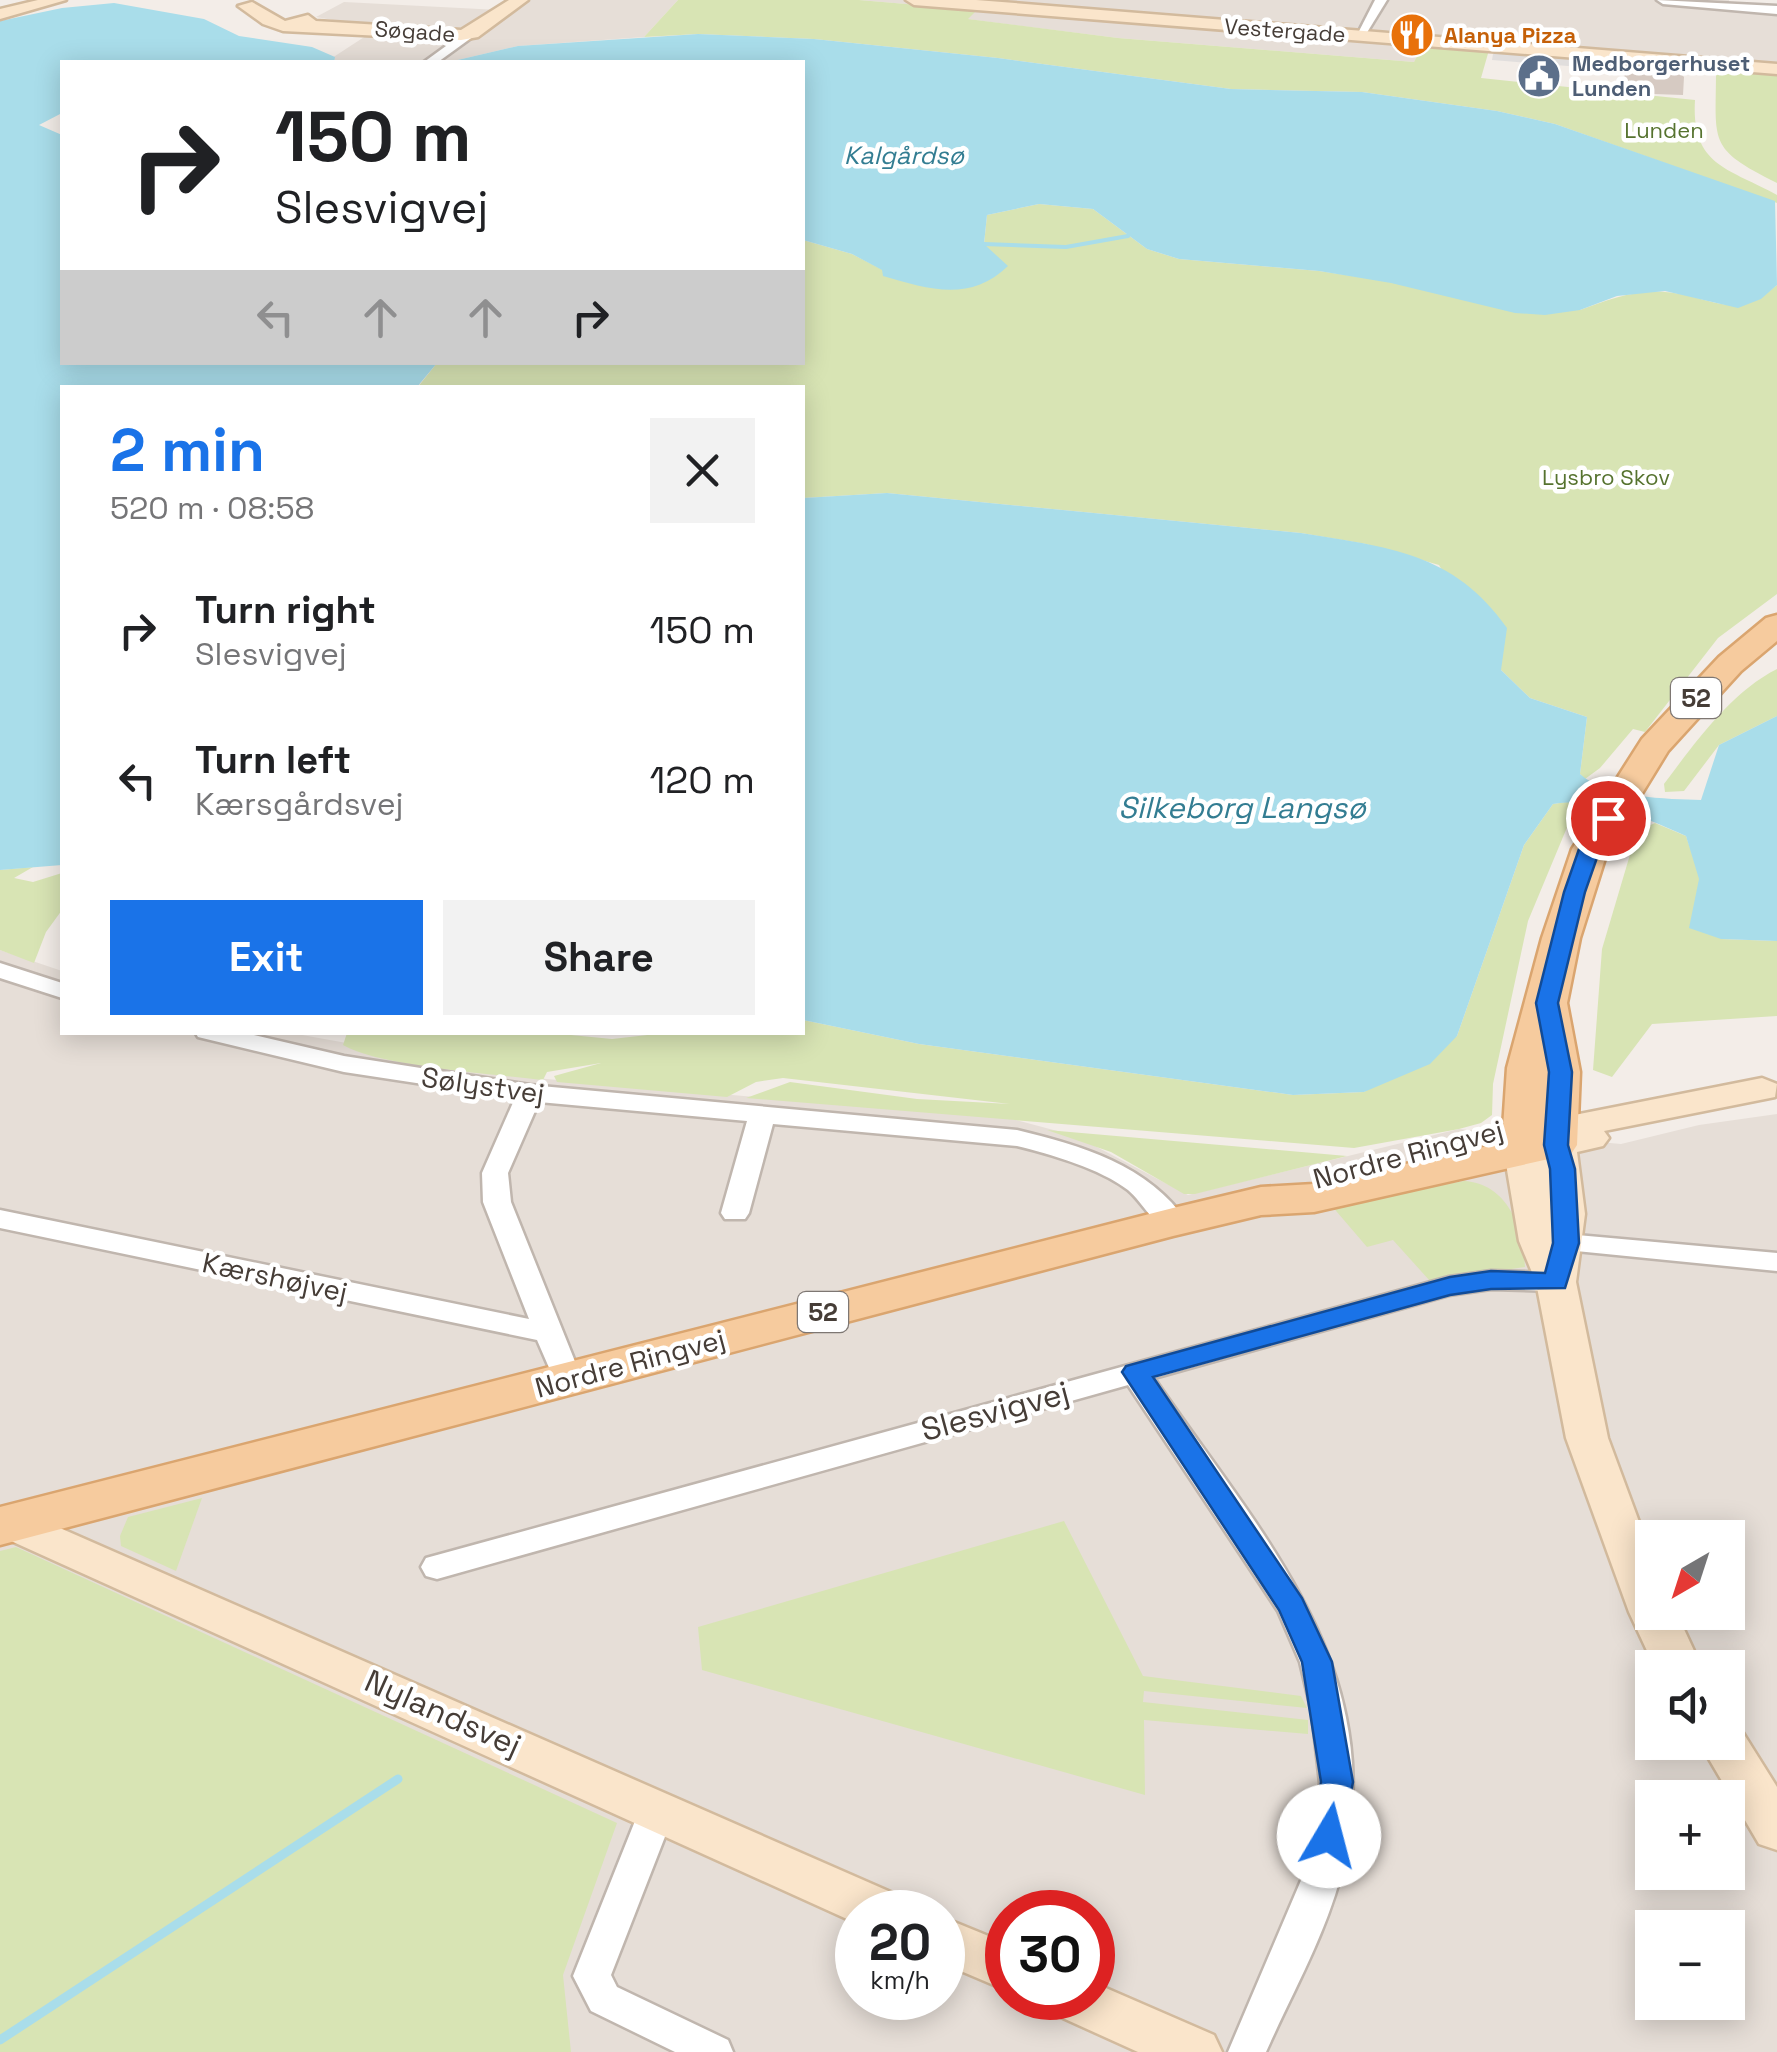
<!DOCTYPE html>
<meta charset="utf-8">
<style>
body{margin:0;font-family:"Space Grotesk",sans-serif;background:#f2f2f2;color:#202124;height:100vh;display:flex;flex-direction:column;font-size:38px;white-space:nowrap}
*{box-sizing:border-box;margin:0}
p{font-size:32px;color:#757577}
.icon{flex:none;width:55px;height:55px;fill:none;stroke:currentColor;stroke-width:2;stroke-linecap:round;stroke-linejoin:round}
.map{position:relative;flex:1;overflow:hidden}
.drawer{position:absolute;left:60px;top:385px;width:745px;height:650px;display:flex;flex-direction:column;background:#fff;border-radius:0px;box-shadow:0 5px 25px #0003}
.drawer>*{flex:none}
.guide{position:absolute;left:60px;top:60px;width:745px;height:305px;border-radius:0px;box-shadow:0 5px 25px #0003;background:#fff;color:#202124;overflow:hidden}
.needle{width:65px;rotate:219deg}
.fabs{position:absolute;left:1635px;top:1520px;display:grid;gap:20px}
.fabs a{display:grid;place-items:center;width:110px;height:110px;border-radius:0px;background:#fff;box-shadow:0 5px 25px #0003;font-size:50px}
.speed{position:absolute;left:835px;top:1890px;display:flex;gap:20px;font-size:50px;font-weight:700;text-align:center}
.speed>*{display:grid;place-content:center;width:130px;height:130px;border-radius:50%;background:#fff;box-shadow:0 5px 25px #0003;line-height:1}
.speed small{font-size:25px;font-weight:400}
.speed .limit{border:15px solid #d22;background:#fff;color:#111}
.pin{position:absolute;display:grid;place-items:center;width:85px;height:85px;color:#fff;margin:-42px;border:5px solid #fff;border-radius:50%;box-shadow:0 2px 10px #0007}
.me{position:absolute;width:110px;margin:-55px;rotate:8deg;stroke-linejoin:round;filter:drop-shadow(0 0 8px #0008)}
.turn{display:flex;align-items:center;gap:35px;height:210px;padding:0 50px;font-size:45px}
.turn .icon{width:130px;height:130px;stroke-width:2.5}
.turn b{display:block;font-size:70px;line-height:85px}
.lanes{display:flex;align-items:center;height:95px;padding:0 50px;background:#0003;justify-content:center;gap:50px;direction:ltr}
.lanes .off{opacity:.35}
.round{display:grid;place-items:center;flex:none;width:105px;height:105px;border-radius:0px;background:#f2f2f2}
.summary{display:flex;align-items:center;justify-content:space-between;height:170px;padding:0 50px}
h1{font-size:60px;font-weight:800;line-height:75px;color:#1a73e8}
.action{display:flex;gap:20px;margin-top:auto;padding:20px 50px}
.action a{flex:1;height:115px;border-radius:0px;background:#1a73e8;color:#fff;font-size:40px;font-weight:800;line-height:115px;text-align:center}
.action a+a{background:#f2f2f2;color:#202124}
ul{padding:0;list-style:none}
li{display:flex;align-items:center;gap:30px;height:150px;padding:0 50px}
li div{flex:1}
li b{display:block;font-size:38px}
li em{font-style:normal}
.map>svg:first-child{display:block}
.residential{fill:#e6ded7;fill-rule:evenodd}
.green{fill:#d8e4b4}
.parking{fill:#e1dedd}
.water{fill:#a9ddea}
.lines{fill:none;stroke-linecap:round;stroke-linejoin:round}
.stream-far1{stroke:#a9ddea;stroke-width:4}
.stream{stroke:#a9ddea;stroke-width:9}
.building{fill:#d6cac2}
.street-casing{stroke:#c0b6ae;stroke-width:5}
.secondary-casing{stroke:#d2ba9d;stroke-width:5}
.primary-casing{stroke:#daa56f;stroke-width:5}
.street{fill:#fff;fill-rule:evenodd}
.secondary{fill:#fae5cb;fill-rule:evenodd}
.primary{fill:#f6cb9e;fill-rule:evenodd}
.route{fill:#1a73e8;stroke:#114b97;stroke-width:2.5}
.labels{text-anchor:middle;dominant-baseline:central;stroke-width:9;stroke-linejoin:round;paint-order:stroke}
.far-street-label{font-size:22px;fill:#463d37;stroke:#fff}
.far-food-label{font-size:22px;font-weight:bold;fill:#c56008;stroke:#fff;text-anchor:start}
.far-service-label{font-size:22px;font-weight:bold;fill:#4e5e75;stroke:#fff;text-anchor:start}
.far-park-label{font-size:22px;fill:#56732f;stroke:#fff}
.far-water-label{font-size:25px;font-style:italic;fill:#337d92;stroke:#fff}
.shield{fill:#fff;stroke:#7e7773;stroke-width:2.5}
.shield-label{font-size:25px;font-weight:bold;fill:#463d37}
.street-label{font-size:28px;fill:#463d37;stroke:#fff}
.water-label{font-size:30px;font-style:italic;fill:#337d92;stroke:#fff}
.near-street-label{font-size:32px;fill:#463d37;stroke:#fff}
</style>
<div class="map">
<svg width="1777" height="2052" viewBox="0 0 1777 2052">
<rect width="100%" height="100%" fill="#f3ede8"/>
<g class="residential">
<path d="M 514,0 L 678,0 L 644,37 L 518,46 L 449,62 L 334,62 L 332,58 L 378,28 L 316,17 L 344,2 L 499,10 Z"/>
<path d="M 859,0 L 1729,0 L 1729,3 L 1777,8 L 1777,73 L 1422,45 L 1414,62 L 1118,38 L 967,19 L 975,10 Z"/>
<path d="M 0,950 L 62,971 L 62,1032 L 291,1033 L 546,1079 L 1012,1119 L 1076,1136 L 1188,1195 L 1459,1129 L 1621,1144 L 1699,1125 L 1777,1114 L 1777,2052 L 0,2052 ZM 1652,1538 L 1728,1538 L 1728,1612 L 1652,1612 ZM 1652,1668 L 1728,1668 L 1728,1742 L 1652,1742 ZM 1652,1798 L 1728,1798 L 1728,1872 L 1652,1872 ZM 858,1912 L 942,1912 L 942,1998 L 858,1998 ZM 1008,1912 L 1092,1912 L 1092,1998 L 1008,1998 ZM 1652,1928 L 1728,1928 L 1728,2002 L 1652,2002 Z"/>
</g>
<g class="green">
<path d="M 678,0 L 859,0 L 977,10 L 968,19 L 1118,38 L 1414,62 L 1422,45 L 1489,50 L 1481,78 L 1695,100 C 1691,166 1728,168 1777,195 L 1777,203 L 1555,124 L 1497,111 L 1362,92 L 1231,89 L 998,58 L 814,39 L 698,34 L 644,37 Z"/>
<path d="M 1723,69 L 1777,73 L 1777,183 C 1707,148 1716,143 1716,70 Z"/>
<path d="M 1039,204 L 1093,209 L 1147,249 L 1179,259 L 1319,271 L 1580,310 C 1607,300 1636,289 1665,292 C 1714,296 1733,323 1777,285 L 1777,594 L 1718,638 L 1645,732 L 1633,729 L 1600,768 L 1585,779 L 1580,774 L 1587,717 L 1530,698 L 1501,670 L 1439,565 L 1366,544 L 1301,533 L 887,493 L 803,498 L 802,388 L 417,388 L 437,363 L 802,362 L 803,240 L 852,254 L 883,270 L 984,244 L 987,215 Z"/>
<path d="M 1777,669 L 1777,716 L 1719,745 L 1684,791 L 1665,792 L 1664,784 C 1694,744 1731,692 1777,669 Z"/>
<path d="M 1573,801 L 1573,813 L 1528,921 L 1493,1084 L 1492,1115 L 1481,1123 L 1459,1129 L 1354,1148 L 746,1098 L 790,1082 L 917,1099 L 1010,1104 L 783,1078 L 756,1082 L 727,1097 L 557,1082 L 554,1076 L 601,1063 L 547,1072 L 543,1080 C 496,1074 381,1067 343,1045 L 347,1033 L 540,1032 L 612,1039 L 674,1032 L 802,1032 L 803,1020 L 919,1044 L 1293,1095 L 1364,1092 L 1457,1036 L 1524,845 L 1553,804 Z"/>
<path d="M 1655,823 L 1686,836 L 1721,939 L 1777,941 L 1777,1016 L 1652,1024 L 1612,1077 L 1593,1070 L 1602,949 L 1637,831 Z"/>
<path d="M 33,867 L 14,878 L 33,882 L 62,873 L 62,910 L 46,932 L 34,963 L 0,950 L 0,870 Z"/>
<path d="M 1047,1130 L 1347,1156 L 1195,1194 L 1184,1194 L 1111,1152 Z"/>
<path d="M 1464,1181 C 1507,1183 1525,1229 1525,1267 L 1430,1281 L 1393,1240 L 1367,1247 L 1331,1205 Z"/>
<path d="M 202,1498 L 176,1571 L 121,1546 L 120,1536 L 128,1517 Z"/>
<path d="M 1064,1521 L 1143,1676 L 1301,1696 L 1307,1708 L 1144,1691 L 1143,1702 L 1308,1720 L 1308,1734 L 1144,1720 L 1145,1795 L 702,1670 L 698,1627 Z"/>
<path d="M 16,1547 L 617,1823 L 563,1975 L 571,2052 L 0,2052 L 0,1551 Z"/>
</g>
<path class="parking" d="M 1500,53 L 1644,64 L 1644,68 L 1619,66 L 1618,70 L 1492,60 L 1493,54 Z"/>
<g class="water">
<path d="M 114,3 L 204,19 L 239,36 L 312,47 L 335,57 L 334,62 L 62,62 L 62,113 L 39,125 L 62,135 L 62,362 L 437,363 L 417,387 L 62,388 L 62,865 L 0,870 L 0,21 L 62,8 Z"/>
<path d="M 698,34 L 814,39 L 998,58 L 1231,89 L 1362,92 L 1497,111 L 1555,124 L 1775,201 L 1777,285 L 1761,299 L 1738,308 L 1665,291 L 1617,296 L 1580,310 L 1545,315 L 1515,313 L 1391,283 L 1319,271 L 1179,259 L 1147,249 L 1093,209 L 1039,204 L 987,215 L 984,244 L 1008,266 C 970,303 928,289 883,276 L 882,270 L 852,254 L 803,240 L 802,62 L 449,62 L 518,46 Z"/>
<path d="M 887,493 L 1301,533 C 1387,547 1454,552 1507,628 L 1501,670 L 1530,698 L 1587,717 L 1580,774 C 1606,798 1668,799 1701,800 L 1719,745 L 1777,716 L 1777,941 L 1721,939 L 1689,928 L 1699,879 L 1686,836 C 1642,817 1602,797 1553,804 L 1524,845 L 1457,1036 L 1430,1064 L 1364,1092 L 1293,1095 L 919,1044 L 803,1020 L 803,498 Z"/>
</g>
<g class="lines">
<path class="stream-far1" d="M 984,244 L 1066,247 L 1128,236"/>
<path class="stream" d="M 0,2040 L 398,1779"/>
</g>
<path class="building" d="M 1660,70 L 1680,73 L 1684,77 L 1683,95 L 1623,93 L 1625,71 L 1660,74 Z"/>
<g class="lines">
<defs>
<g id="street">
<path d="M 1375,0 L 1387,0 L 1363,39 L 1355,39 Z"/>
<path d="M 1657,0 L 1777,6 L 1777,14 L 1663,4 Z"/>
<path d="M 468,30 L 478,33 L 438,62 L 424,62 Z"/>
<path d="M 0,963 L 62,983 L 62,998 L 0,978 Z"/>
<path d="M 195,1032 L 241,1032 L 344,1056 L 530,1085 L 1017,1130 C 1080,1145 1149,1165 1187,1222 L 1183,1228 C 1156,1235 1146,1205 1128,1190 C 1101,1169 1050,1154 1017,1146 L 773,1124 L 749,1213 L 745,1219 L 725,1219 L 721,1213 L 747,1121 L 539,1102 L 508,1173 L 511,1202 L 582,1379 L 577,1386 L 567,1389 L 557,1386 L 537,1340 L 0,1228 L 0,1210 L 529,1319 L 483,1202 L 482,1173 L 515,1098 L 344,1072 L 198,1037 Z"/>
<path d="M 1566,1234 L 1777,1253 L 1777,1271 L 1556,1249 L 1552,1243 L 1556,1237 Z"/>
<path d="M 1491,1271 L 1556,1273 L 1566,1275 L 1570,1282 L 1566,1289 L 1556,1291 L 1491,1289 L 1449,1295 L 1154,1378 C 1257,1530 1388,1664 1344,1862 C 1330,1927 1293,1991 1266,2052 L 1228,2052 L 1308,1864 L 1320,1783 L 1312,1713 L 1300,1662 L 1278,1611 L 1128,1385 L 437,1579 L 426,1576 L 421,1567 L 426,1558 L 437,1555 L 1449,1277 Z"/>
<path d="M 657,1796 L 669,1801 L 675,1811 L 611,1975 L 617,1987 L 728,2040 L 733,2052 L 675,2052 L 591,2011 L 573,1976 L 639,1811 L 645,1801 Z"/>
</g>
<g id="secondary">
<path d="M 38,0 L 66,0 L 0,19 L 0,9 Z"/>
<path d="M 509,0 L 528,0 L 478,37 L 461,40 L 283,31 L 263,24 L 238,6 L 252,2 L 285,21 L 308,15 L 316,21 L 461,30 Z"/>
<path d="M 906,0 L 976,0 L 1777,64 L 1777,74 L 914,5 Z"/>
<path d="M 1762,1078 L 1777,1084 L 1775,1097 L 1604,1131 L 1609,1138 L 1603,1146 L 1577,1152 L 1585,1214 L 1576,1282 L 1608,1438 L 1652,1557 L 1652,1612 L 1676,1612 L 1702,1668 L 1655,1668 L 1629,1612 L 1566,1438 L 1536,1282 L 1519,1241 L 1504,1152 L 1510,1144 L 1544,1121 Z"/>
<path d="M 12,1507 L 902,1897 L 910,1912 L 858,1912 L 858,1924 L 0,1536 L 0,1510 Z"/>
<path d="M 1728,1724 L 1740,1728 L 1777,1787 L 1777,1850 L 1759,1844 L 1699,1742 L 1728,1742 Z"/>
<path d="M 942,1917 L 1008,1944 L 1008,1991 L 942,1963 Z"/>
<path d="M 1092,1982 L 1214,2035 L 1222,2052 L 1138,2052 L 1054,2014 L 1047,1998 L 1092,1998 Z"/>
</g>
<path id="primary" d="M 1777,615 L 1777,641 L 1741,671 L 1668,751 L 1608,849 L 1580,938 L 1567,1003 L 1580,1072 L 1577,1145 L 1571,1154 L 1314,1212 L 1261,1215 L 1173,1236 L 0,1545 L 0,1507 L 1173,1208 L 1261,1187 L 1314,1184 L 1502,1143 L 1507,1068 L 1542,938 L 1572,849 L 1642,739 L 1719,657 L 1766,618 Z"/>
</defs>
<use href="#street" class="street-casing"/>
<use href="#secondary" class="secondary-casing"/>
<use href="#primary" class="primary-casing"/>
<use href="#street" class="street"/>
<use href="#secondary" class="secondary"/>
<use href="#primary" class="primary"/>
</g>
<path class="route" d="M 1608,812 L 1619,818 L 1600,849 L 1585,892 L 1558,1003 L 1572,1072 L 1568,1145 L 1575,1169 L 1579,1243 L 1565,1288 L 1491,1289 L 1450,1295 L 1153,1377 L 1302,1598 L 1332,1662 L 1353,1782 L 1341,1846 L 1329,1850 L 1318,1846 L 1313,1836 L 1321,1782 L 1302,1662 L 1279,1610 L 1122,1372 L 1126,1366 L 1450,1277 L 1491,1271 L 1545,1273 L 1553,1243 L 1550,1169 L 1544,1145 L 1549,1072 L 1536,1003 L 1564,892 L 1579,849 L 1601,813 Z"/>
<defs>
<symbol id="restaurant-disc" viewBox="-11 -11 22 22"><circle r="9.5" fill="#e8710a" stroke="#fff"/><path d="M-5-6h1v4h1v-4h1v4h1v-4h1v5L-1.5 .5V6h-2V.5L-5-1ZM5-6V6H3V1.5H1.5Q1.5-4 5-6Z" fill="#fff"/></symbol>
<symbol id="civic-disc" viewBox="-11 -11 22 22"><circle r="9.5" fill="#5c6f8a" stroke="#fff"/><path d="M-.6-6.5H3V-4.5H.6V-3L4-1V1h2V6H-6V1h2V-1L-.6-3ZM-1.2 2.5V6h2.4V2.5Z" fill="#fff"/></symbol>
</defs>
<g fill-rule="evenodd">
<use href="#restaurant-disc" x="1387" y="10" width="50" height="50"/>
<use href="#civic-disc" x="1514" y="51" width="50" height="50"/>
</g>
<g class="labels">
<g class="far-street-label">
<text transform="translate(1285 30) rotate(4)">Vestergade</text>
<text transform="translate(415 31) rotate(4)">Søgade</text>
</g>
<g class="far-food-label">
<text x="1444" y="35">Alanya Pizza</text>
</g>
<g class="far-service-label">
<text x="1572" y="63">Medborgerhuset<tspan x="1572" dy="25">Lunden</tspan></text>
</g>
<g class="far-park-label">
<text x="1664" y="130">Lunden</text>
<text x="1606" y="477">Lysbro Skov</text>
</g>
<g class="far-water-label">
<text x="904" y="155">Kalgårdsø</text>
</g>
<g class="shield">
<rect x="1671" y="678" width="50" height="40" rx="8"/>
<rect x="798" y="1292" width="50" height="40" rx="8"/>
</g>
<g class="shield-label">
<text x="1696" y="698">52</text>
<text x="823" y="1312">52</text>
</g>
<g class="street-label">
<text transform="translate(483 1085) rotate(8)">Sølystvej</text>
<text transform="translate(1408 1154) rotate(-15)">Nordre Ringvej</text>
<text transform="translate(275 1277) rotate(12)">Kærshøjvej</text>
<text transform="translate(630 1363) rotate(-15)">Nordre Ringvej</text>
</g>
<g class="water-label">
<text x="1242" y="807">Silkeborg Langsø</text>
</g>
<g class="near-street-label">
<text transform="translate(995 1411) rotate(-15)">Slesvigvej</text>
<text transform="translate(443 1713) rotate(24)">Nylandsvej</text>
</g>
</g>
</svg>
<div class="fabs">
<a><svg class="needle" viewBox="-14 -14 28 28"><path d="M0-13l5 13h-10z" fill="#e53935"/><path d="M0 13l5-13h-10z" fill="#757577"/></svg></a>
<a><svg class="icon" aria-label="sound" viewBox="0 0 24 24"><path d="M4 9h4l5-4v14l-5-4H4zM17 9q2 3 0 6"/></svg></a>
<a>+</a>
<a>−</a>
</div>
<div class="speed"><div>20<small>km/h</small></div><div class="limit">30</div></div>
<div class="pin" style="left:1608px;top:818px;background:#d93025"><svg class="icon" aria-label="arrive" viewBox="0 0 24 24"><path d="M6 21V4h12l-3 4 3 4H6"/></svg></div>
<svg class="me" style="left:1329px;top:1836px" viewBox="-20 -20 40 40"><circle r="19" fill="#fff"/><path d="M0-13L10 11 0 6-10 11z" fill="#1a73e8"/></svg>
<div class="guide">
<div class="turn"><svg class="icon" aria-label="right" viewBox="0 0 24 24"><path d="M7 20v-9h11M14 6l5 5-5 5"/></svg><div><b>150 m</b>Slesvigvej</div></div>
<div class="lanes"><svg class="icon off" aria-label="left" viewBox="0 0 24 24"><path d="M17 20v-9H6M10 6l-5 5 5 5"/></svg><svg class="icon off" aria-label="ahead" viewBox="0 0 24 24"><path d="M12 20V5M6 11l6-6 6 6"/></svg><svg class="icon off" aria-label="ahead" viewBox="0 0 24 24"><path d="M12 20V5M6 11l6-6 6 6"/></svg><svg class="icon" aria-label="right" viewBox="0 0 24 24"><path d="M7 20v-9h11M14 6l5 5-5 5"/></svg></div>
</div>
<section class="drawer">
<div class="summary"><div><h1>2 min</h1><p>520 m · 08:58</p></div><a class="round"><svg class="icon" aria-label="close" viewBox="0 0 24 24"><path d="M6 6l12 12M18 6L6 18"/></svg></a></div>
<ul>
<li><svg class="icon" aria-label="right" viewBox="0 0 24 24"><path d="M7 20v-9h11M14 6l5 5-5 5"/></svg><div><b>Turn right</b><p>Slesvigvej</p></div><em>150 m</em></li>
<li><svg class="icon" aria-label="left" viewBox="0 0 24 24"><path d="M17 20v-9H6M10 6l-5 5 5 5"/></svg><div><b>Turn left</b><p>Kærsgårdsvej</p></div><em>120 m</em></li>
</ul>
<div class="action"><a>Exit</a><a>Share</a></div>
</section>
</div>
